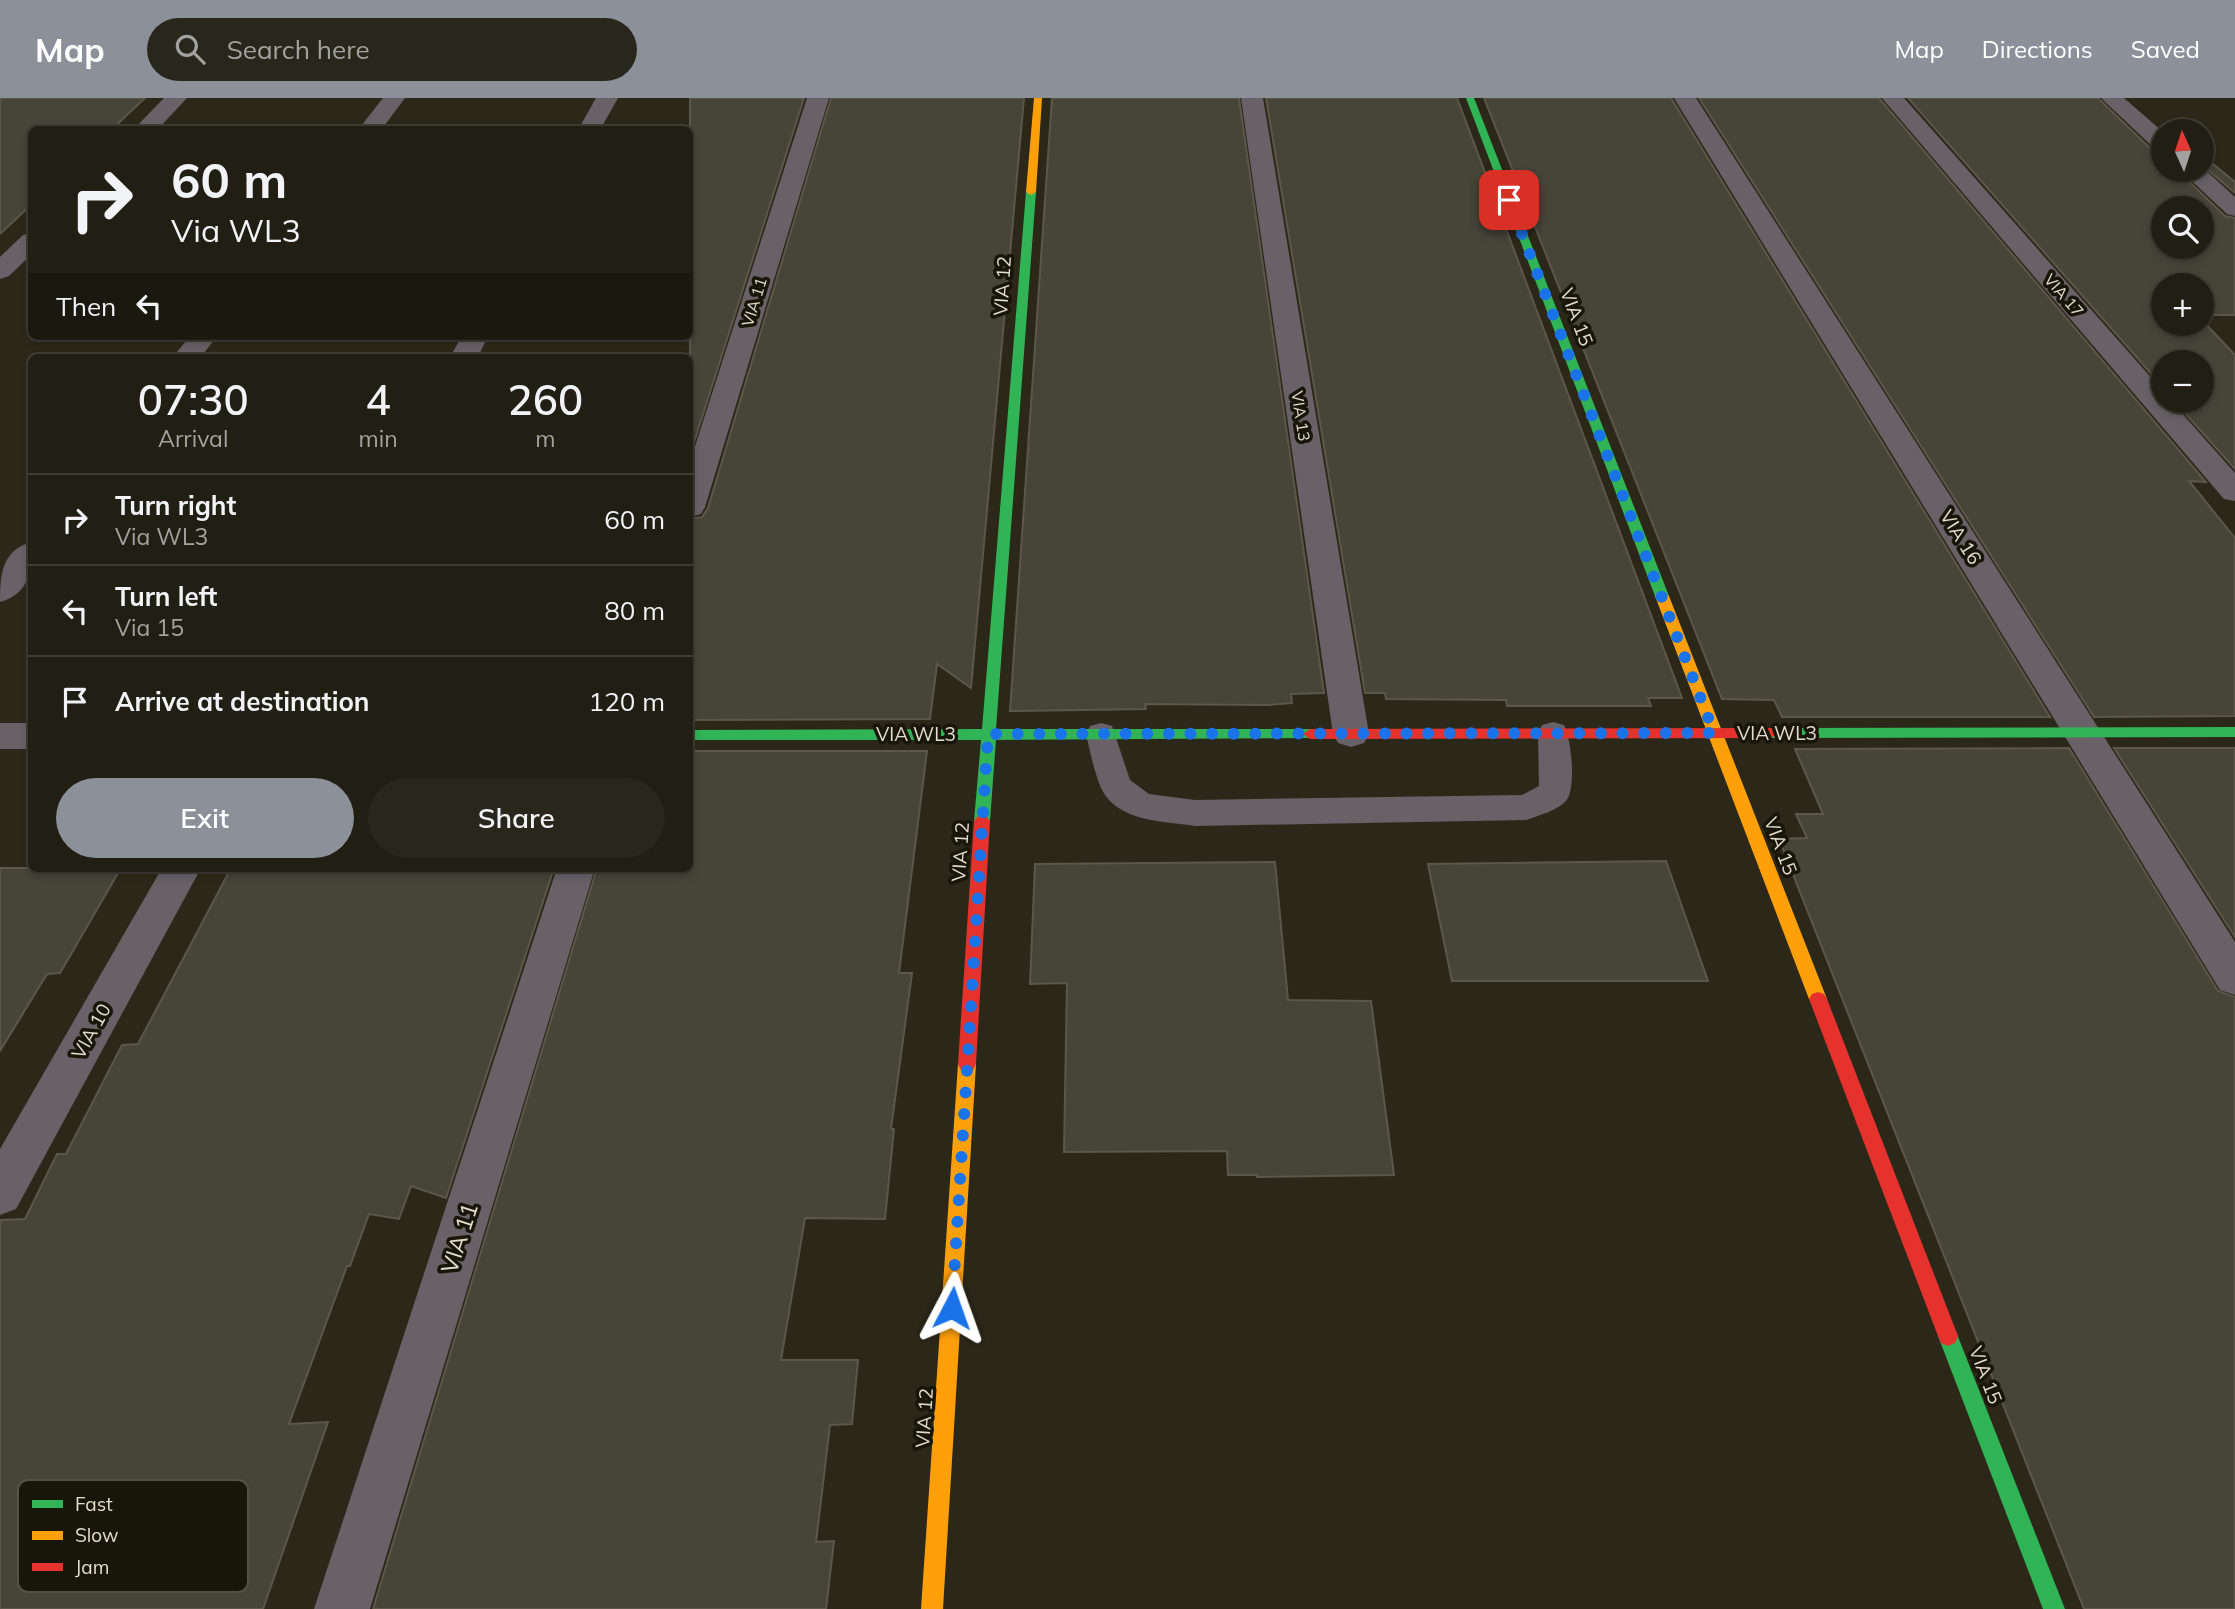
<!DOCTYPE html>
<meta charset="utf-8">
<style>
body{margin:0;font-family:Mulish,sans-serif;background:#29271c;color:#f1f3f6;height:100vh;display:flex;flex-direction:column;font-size:26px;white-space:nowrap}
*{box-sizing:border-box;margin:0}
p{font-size:23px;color:#a2a2a0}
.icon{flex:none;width:38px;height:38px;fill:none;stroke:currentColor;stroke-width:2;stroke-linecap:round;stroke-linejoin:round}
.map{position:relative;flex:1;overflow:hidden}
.panel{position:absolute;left:28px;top:256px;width:665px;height:518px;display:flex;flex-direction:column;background:#211e13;border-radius:10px;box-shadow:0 4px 10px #0003,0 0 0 2px #3e3c33}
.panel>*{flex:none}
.top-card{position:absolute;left:28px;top:28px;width:665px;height:214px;border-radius:10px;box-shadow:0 4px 10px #0003,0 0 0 2px #3e3c33;background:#211e13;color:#f1f3f6;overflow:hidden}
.needle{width:46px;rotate:357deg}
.controls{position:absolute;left:2151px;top:21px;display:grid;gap:14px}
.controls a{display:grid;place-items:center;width:63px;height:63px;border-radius:50%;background:#211e13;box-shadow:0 4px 10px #0003,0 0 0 2px #3e3c33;font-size:35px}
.pin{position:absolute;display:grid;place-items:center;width:60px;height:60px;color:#fff;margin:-30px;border-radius:14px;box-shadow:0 4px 10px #0006}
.me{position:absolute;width:77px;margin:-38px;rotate:4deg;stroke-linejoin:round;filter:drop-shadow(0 0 5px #0008)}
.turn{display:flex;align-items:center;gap:24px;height:147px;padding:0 28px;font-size:32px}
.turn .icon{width:91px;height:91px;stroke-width:2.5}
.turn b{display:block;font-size:49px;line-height:60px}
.then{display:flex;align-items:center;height:66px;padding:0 28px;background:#0003;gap:14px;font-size:26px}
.eta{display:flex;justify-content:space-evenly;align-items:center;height:119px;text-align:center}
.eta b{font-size:42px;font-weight:600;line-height:49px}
.cta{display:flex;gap:14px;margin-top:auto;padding:14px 28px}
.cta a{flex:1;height:80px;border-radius:42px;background:#8c9099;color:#fff;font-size:28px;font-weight:600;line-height:80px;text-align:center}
.cta a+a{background:#29271c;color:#f1f3f6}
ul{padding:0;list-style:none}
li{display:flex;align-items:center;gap:21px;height:91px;padding:0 28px;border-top:2px solid #3e3c33}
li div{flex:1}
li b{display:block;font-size:26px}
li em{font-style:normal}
header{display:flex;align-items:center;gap:42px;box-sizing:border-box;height:98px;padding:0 35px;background:#8c9099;color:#fff}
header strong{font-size:33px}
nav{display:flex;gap:38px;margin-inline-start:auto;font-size:24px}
.search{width:490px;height:63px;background:#29271c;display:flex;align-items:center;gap:18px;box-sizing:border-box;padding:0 24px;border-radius:38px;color:#a2a2a0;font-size:26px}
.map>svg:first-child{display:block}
.building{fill:#474438;stroke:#5b574a;stroke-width:2;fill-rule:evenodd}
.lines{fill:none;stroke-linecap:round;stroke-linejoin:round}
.lane{fill:#686268;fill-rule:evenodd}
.street{fill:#686268;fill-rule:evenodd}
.fast{fill:#30b455;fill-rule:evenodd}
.slow{fill:#ff9f0a;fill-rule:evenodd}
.jam{fill:#e5322d;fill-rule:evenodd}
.route{stroke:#1a73e8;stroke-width:12;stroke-dasharray:0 21.6}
.labels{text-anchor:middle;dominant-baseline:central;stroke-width:7;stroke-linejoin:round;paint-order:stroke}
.far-street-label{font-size:16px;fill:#e2ddcd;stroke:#181509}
.street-label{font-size:19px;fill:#e2ddcd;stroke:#181509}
.near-street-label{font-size:23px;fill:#e2ddcd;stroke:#181509}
.key{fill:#181509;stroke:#555144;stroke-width:2}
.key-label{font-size:19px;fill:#e2ddcd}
</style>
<header>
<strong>Map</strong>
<div class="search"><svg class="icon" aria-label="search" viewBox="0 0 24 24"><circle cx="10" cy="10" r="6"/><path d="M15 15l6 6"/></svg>Search here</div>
<nav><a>Map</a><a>Directions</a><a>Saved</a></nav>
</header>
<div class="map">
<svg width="2235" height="1511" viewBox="0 0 2235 1511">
<rect width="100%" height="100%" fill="#2c2819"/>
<g class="building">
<path d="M 0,0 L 145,0 L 111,32 L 32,32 L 32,106 L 0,136 Z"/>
<path d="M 690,0 L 804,0 L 690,357 Z"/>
<path d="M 831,0 L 1024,0 L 971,590 L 937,566 L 930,621 L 690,622 L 690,421 L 702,419 L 708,410 Z"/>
<path d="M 1052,0 L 1239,0 L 1324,595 L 1291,596 L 1292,605 L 1268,607 L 1145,606 L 1146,611 L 1010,613 Z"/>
<path d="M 1266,0 L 1457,0 L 1682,600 L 1648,600 L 1651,608 L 1507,608 L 1506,602 L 1386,601 L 1385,595 L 1365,595 Z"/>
<path d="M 1484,0 L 1671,0 L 2050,619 L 1782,619 L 1774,602 L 1722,601 Z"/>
<path d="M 1699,0 L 1879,0 L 2206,384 L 2189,383 L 2235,440 L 2235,618 L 2094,619 Z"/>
<path d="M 1908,0 L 2098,0 L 2153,53 L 2163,55 L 2163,72 L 2177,72 L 2225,118 L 2235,120 L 2235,217 L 2202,217 L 2202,187 L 2163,187 L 2163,226 L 2202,226 L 2202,222 L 2235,257 L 2235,371 L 2174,303 L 2202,303 L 2202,264 L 2163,264 L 2163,289 ZM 2163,110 L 2202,110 L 2202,149 L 2163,149 Z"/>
<path d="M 2202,57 L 2235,84 L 2235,95 L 2202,67 Z"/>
<path d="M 2069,650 L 2218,893 L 2235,899 L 2235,1511 L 2084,1511 L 1779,741 L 1807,740 L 1796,716 L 1823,716 L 1795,651 Z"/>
<path d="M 2114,650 L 2235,650 L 2235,839 Z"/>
<path d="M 690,653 L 927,653 L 899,875 L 912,875 L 891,1031 L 894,1031 L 885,1121 L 805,1120 L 781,1262 L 858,1262 L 852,1326 L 830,1327 L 816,1444 L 834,1443 L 826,1511 L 373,1511 L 597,770 L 690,770 Z"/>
<path d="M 1666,763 L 1708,883 L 1452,883 L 1428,766 Z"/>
<path d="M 1275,764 L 1288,902 L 1371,903 L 1394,1077 L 1257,1079 L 1257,1077 L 1228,1077 L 1227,1053 L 1064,1054 L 1067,885 L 1030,886 L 1035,766 Z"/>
<path d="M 0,770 L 121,770 L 60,875 L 47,876 L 0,953 Z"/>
<path d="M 231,770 L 554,770 L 446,1100 L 411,1088 L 399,1121 L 369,1116 L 350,1168 L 347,1168 L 289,1326 L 328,1324 L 263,1511 L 0,1511 L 0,1122 L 25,1121 L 57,1056 L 66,1056 L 122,947 L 138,946 Z"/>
</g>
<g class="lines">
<path class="lane" d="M 1553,624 L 1564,627 C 1571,640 1577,690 1566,703 C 1558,712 1538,718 1526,722 L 1195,728 C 1163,723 1117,724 1101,690 C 1094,673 1090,653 1086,636 L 1090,628 L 1101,625 L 1112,628 L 1130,682 L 1149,696 L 1195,702 L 1522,697 L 1539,688 L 1538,635 L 1542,627 Z"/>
<g class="street">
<path d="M 164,0 L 187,0 L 157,32 L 133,32 Z"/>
<path d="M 383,0 L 405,0 L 381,32 L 358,32 Z"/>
<path d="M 596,0 L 618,0 L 600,32 L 578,32 Z"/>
<path d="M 807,0 L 829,0 L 705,409 L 701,416 L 690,419 L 690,364 Z"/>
<path d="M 1241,0 L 1263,0 L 1369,636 L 1364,645 L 1351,649 L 1338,645 L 1333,636 Z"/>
<path d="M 1674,0 L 1696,0 L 2235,844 L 2235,897 L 2220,892 Z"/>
<path d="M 1882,0 L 1904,0 L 2163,293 L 2163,303 L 2171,303 L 2235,375 L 2235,403 L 2224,401 Z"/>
<path d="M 2101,0 L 2124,0 L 2163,34 L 2163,53 L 2155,51 Z"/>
<path d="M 2202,69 L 2235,99 L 2235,118 L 2227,116 L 2180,72 L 2202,72 Z"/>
<path d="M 32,135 L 32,156 L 9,178 L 0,181 L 0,159 L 23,137 Z"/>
<path d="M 190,238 L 217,238 L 201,259 L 173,259 Z"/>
<path d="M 462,238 L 488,238 L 478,259 L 450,259 Z"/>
<path d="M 32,444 C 32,470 31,495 0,504 C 0,478 1,452 32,444 Z"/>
<rect x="0" y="625" width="32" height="26"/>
<path d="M 162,770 L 201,770 L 16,1111 L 0,1117 L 0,1051 Z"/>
<path d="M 557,770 L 595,770 L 370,1511 L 314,1511 Z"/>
</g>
<g class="fast">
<path d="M 1466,0 L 1474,0 L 1669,498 L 1667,501 L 1657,501 L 1655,498 Z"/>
<path d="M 1031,91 L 1036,94 L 996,631 L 1310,631 L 1315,632 L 1317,636 L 1315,640 L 996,642 L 990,723 L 987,727 L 977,727 L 974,723 L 981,642 L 690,642 L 690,632 L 982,631 L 1026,94 Z"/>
<path d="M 2235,629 L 2235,639 L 1771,640 L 1764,635 L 1771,630 Z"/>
<path d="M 1948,1228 L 1955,1231 L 2065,1511 L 2043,1511 L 1938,1238 L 1941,1231 Z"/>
</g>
<g class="slow">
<path d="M 1034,0 L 1042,0 L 1036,94 L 1031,97 L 1026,94 Z"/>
<path d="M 1662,493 L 1669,498 L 1827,901 L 1824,906 L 1818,908 L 1812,906 L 1809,901 L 1655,498 Z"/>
<path d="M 967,958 L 973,960 L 976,966 L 943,1511 L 921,1511 L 958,966 L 961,960 Z"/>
</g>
<g class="jam">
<path d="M 1771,630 L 1778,635 L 1771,640 L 1310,641 L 1303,636 L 1310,631 Z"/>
<path d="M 982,717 L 987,719 L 990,723 L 976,966 L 973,972 L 967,974 L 961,972 L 958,966 L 974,723 L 977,719 Z"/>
<path d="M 1818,894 L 1824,896 L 1827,901 L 1958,1238 L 1955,1245 L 1948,1248 L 1941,1245 L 1938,1238 L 1809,901 L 1812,896 Z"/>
</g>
</g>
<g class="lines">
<path class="route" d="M 952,1210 L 988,636 L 1714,635 L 1509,102"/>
</g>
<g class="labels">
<g class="far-street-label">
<text transform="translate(2064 197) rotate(49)">VIA 17</text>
<text transform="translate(754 204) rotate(-73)">VIA 11</text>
<text transform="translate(1301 318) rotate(81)">VIA 13</text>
</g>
<g class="street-label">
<text transform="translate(1002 188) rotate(-86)">VIA 12</text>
<text transform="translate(1577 219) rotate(69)">VIA 15</text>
<text transform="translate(1961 439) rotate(58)">VIA 16</text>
<text x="1777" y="635">VIA WL3</text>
<text x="916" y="636">VIA WL3</text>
<text transform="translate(1781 748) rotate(69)">VIA 15</text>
<text transform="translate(960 754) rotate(-86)">VIA 12</text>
<text transform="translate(91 933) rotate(-61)">VIA 10</text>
<text transform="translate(1986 1277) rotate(69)">VIA 15</text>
<text transform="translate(924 1320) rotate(-86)">VIA 12</text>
</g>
<g class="near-street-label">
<text transform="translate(459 1140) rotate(-72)">VIA 11</text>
</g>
</g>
<rect x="18" y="1382" width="230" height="112" rx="10" class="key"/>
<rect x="32" y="1402" width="31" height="8" fill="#30b455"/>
<rect x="32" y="1433" width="31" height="9" fill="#ff9f0a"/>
<rect x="32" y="1465" width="31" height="8" fill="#e5322d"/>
<g class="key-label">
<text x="75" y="1413">Fast</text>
<text x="75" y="1444">Slow</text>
<text x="75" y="1476">Jam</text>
</g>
</svg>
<div class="controls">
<a><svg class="needle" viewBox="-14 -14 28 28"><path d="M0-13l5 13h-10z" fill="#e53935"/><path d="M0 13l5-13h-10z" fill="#a2a2a0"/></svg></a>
<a><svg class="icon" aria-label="search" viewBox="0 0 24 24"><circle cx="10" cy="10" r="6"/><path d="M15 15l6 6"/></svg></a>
<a>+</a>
<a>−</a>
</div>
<div class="pin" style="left:1509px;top:102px;background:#d93025"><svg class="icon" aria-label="arrive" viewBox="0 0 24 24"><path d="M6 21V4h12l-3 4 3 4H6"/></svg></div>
<svg class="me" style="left:952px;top:1210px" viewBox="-20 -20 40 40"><path d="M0-17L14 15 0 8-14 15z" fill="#1a73e8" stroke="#fff" stroke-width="4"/></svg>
<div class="top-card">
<div class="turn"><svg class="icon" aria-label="right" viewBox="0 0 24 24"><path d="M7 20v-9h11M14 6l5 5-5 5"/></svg><div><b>60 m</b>Via WL3</div></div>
<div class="then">Then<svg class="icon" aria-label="left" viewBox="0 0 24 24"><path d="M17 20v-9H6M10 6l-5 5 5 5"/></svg></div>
</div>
<section class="panel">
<div class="eta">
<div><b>07:30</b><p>Arrival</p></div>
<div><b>4</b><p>min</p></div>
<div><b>260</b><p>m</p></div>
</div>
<ul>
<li><svg class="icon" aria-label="right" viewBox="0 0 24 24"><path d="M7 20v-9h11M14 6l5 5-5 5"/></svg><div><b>Turn right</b><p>Via WL3</p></div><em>60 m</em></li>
<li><svg class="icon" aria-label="left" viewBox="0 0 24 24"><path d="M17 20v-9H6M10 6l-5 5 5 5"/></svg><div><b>Turn left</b><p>Via 15</p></div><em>80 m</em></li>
<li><svg class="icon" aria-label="arrive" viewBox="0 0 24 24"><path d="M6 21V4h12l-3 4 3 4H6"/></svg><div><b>Arrive at destination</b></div><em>120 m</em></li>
</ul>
<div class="cta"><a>Exit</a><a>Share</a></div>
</section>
</div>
